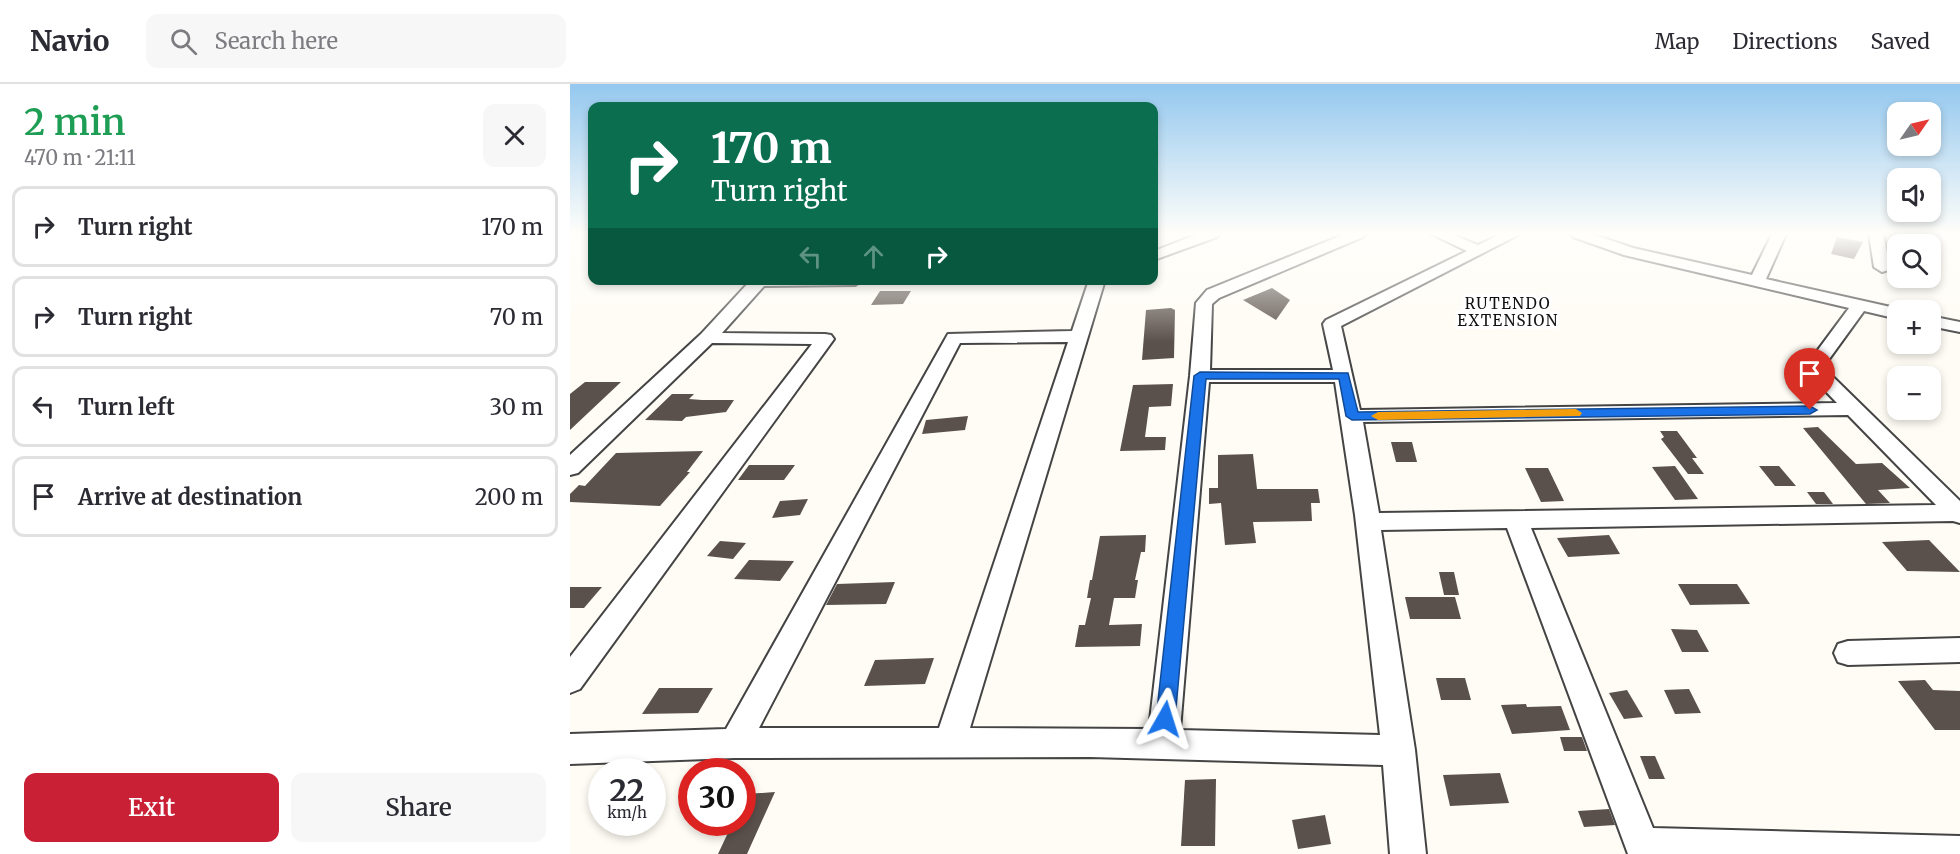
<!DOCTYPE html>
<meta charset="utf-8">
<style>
body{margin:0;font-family:Merriweather,serif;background:#f7f7f7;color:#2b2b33;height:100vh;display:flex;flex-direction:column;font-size:22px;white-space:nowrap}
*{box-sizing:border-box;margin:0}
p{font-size:20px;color:#7c7c81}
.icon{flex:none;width:33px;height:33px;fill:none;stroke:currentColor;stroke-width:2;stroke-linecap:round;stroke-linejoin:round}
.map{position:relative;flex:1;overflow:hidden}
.details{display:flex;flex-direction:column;background:#fff;width:570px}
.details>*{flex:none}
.top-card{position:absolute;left:18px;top:18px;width:570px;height:183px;border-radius:12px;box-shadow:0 3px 9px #0003;background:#0b6e4f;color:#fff;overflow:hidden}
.needle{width:39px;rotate:56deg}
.buttons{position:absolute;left:1317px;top:18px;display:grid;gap:12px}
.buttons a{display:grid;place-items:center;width:54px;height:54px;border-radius:12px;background:#fff;box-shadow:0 3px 9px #0003;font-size:30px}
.speed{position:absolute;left:18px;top:674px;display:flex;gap:12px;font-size:30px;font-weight:700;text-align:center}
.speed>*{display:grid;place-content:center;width:78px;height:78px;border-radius:50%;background:#fff;box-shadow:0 3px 9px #0003;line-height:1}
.speed small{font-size:15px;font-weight:400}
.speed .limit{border:9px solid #d22;background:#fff;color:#111}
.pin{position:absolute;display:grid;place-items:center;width:51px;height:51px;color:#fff;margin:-62px -26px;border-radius:50% 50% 50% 0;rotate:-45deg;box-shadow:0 0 6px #0007}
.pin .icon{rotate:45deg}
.me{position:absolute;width:66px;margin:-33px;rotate:6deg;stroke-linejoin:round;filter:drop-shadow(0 0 4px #0008)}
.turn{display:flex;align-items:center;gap:21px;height:126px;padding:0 24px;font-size:27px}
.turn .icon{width:78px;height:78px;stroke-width:2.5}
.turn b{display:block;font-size:42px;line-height:51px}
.lanes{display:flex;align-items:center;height:57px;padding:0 24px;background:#0003;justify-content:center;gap:30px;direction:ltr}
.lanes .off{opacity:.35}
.round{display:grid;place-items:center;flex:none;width:63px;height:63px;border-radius:12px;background:#f7f7f7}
.headline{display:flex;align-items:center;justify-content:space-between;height:102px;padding:0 24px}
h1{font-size:36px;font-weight:600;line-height:45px;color:#1e9e55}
.button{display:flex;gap:12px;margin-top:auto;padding:12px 24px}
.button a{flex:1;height:69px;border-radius:12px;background:#ca2036;color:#fff;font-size:24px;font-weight:600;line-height:69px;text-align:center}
.button a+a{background:#f7f7f7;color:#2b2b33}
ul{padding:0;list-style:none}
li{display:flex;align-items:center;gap:18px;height:81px;margin:0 12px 9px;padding:0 12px;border:3px solid #e1e1e2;border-radius:12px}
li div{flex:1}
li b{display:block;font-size:22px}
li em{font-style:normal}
header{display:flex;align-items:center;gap:36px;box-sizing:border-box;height:84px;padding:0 30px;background:#fff;border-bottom:2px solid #e1e1e2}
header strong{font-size:28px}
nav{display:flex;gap:33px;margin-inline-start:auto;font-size:21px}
.search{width:420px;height:54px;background:#f7f7f7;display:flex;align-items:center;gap:15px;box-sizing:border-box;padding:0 21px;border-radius:12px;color:#7c7c81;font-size:22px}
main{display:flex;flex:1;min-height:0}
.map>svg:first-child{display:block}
.building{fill:#5b514c}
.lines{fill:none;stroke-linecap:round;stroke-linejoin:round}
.minor-casing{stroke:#444;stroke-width:4}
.minor{fill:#fff;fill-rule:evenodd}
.route{fill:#1a73e8;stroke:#114b97;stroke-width:1.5}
.slow{fill:#f59e0b}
.labels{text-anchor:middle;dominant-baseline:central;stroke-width:6;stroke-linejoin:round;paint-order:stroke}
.far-neighbourhood-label{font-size:15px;letter-spacing:1.5px;fill:#111;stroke:#fff}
</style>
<header>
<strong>Navio</strong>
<div class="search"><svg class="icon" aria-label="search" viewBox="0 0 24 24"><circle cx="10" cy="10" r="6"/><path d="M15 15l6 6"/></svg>Search here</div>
<nav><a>Map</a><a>Directions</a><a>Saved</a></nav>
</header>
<main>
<section class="details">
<div class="headline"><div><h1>2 min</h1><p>470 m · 21:11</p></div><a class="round"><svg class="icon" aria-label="close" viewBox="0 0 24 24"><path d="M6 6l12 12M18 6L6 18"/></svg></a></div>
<ul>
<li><svg class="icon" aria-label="right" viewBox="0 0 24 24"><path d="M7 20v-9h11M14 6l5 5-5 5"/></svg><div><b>Turn right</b></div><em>170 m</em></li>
<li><svg class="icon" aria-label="right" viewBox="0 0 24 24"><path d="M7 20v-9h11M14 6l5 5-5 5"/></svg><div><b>Turn right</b></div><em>70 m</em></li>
<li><svg class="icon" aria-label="left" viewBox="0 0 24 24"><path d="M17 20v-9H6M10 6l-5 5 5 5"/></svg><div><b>Turn left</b></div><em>30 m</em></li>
<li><svg class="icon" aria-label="arrive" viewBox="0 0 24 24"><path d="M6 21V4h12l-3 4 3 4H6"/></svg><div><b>Arrive at destination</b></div><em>200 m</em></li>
</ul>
<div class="button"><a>Exit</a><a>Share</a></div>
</section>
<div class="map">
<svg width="1390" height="770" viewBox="0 0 1390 770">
<rect width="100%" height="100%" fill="#fffcf5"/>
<g class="building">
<path d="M 1267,153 L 1293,158 L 1284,175 L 1261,170 Z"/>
<path d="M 702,204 L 720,216 L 706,236 L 673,216 Z"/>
<path d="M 310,207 L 341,207 L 333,220 L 301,221 Z"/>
<path d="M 601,224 L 605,226 L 604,274 L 572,276 L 576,226 Z"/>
<path d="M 15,298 L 51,298 L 0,346 L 0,310 Z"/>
<path d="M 603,300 L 601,322 L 579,323 L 575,353 L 596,353 L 595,366 L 550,367 L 563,301 Z"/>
<path d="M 102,310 L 124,310 L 119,315 L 132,316 L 164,316 L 156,328 L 116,333 L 112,337 L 75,336 Z"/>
<path d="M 398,332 L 395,346 L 352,350 L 356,336 Z"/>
<path d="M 1248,343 L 1286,380 L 1312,379 L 1340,404 L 1308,406 L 1320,419 L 1296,420 L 1233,344 Z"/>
<path d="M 1090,347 L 1107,347 L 1127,374 L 1122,374 L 1134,390 L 1118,390 L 1091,355 L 1094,353 Z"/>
<path d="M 821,358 L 842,358 L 847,378 L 826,378 Z"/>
<path d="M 133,367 L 117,388 L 120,388 L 90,422 L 0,418 L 0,410 L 9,401 L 15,402 L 46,369 Z"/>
<path d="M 683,370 L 687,405 L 748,405 L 750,419 L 741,419 L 742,437 L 683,438 L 686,459 L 655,461 L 651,419 L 639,420 L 639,404 L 648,404 L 648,371 Z"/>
<path d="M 179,381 L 225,381 L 214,396 L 168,396 Z"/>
<path d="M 1105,382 L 1128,415 L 1105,416 L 1082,383 Z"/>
<path d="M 1189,382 L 1209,382 L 1226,402 L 1205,402 Z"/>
<path d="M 955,384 L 978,384 L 994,417 L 971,418 Z"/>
<path d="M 1237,408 L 1254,408 L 1263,420 L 1246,420 Z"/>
<path d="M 238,415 L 230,431 L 202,434 L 210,417 Z"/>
<path d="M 576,451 L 575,468 L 571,468 L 565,496 L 568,496 L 565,514 L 544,514 L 539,541 L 572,540 L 570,562 L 505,563 L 509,541 L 515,541 L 521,514 L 517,514 L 520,496 L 522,496 L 530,452 Z"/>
<path d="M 1039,451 L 1050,470 L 998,473 L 987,454 Z"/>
<path d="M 1359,456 L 1390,488 L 1337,487 L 1312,458 Z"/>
<path d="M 150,457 L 176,459 L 163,475 L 137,472 Z"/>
<path d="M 179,476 L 224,477 L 210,497 L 164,495 Z"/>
<path d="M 869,488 L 884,488 L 889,511 L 874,511 Z"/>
<path d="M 325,498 L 316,520 L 256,521 L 267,500 Z"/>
<path d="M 1108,500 L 1167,500 L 1180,520 L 1120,521 Z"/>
<path d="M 0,503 L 32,503 L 14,524 L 0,524 Z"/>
<path d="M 835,513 L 885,513 L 891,535 L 840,535 Z"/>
<path d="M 1101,545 L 1127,546 L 1139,568 L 1112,568 Z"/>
<path d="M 364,574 L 355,600 L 294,602 L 305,576 Z"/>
<path d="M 866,594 L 895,594 L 901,616 L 871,616 Z"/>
<path d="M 1355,596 L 1363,606 L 1390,607 L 1390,646 L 1365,646 L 1328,597 Z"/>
<path d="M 89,604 L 143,604 L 128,629 L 72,630 Z"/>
<path d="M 1119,605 L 1131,629 L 1105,630 L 1094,606 Z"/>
<path d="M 1057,606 L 1073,633 L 1054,635 L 1039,609 Z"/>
<path d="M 956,620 L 957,623 L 991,622 L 1000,646 L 942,650 L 931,621 Z"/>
<path d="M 990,653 L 1012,653 L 1017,667 L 994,667 Z"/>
<path d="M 1070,672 L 1085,672 L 1095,695 L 1079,695 Z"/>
<path d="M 930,689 L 939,719 L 880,722 L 873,691 Z"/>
<path d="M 646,695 L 645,762 L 611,762 L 615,696 Z"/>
<path d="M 205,708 L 177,770 L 148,770 L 163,738 L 172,738 L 172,718 L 176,710 Z"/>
<path d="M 1039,725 L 1045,741 L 1014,743 L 1008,727 Z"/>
<path d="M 755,731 L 761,760 L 728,765 L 722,736 Z"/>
</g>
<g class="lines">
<defs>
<g id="minor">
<path d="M 628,150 L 649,150 L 647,153 L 584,176 L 584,167 Z"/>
<path d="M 775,150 L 795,150 L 793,153 L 649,214 L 642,220 L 640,286 L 763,286 L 753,240 L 756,236 L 897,167 L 861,150 L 881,150 L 908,161 L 931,150 L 950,150 L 771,242 L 790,326 L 1267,319 L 1240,291 L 1239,278 L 1279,224 L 1054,171 L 1003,153 L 1001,150 L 1022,150 L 1063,164 L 1182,191 L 1202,150 L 1216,150 L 1196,195 L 1334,226 L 1328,226 L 1328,235 L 1294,227 L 1257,278 L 1259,289 L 1390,417 L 1390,439 L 1383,437 L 961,444 L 1083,744 L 1390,752 L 1390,770 L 1058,770 L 937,444 L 811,446 L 845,666 L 856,770 L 820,770 L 813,681 L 520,673 L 165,674 L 0,680 L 0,650 L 156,645 L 378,250 L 502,247 L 519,196 L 535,196 L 400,644 L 579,645 L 620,292 L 626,219 L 637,206 ZM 498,258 L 369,644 L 189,644 L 390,259 ZM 639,298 L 765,298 L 785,431 L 810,651 L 610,646 ZM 1278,331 L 1366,421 L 809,429 L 793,338 Z"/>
<path d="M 1299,150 L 1313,150 L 1320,183 L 1318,186 L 1312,188 L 1304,183 Z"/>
<path d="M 181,196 L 293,196 L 285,201 L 194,202 L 152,249 L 255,250 L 261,251 L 264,255 L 10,605 L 0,609 L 0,573 L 242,260 L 142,259 L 8,389 L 0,391 L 0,371 L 131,250 Z"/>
<path d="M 1360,232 L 1390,238 L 1390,248 L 1360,242 Z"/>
<path d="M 1390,554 L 1390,578 L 1278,581 L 1268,578 L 1264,569 L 1268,560 L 1278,557 Z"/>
</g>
</defs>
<use href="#minor" class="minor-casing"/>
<use href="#minor" class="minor"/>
</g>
<linearGradient id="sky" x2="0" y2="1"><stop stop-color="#94c8ef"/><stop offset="0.58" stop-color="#fffefa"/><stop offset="1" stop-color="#fffefa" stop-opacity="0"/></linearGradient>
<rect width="1390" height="258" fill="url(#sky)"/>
<path class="route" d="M 630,288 L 778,289 L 788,328 L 1240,322 L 1247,326 L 1240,330 L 782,336 L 776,332 L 769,295 L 636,295 L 605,635 L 602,641 L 595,643 L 589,641 L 586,635 L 624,292 Z"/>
<path class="slow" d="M 1006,325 L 1012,329 L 1010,332 L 808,336 L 801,332 L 808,328 Z"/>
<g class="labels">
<g class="far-neighbourhood-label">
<text x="938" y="219">RUTENDO<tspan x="938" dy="17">EXTENSION</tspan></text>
</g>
</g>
</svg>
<div class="buttons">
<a><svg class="needle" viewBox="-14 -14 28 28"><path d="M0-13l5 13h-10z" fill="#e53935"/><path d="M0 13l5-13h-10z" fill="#7c7c81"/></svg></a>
<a><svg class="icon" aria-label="sound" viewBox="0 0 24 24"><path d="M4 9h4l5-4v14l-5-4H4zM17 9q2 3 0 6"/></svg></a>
<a><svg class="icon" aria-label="search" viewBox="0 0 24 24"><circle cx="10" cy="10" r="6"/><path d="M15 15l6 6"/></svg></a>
<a>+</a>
<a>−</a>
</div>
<div class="speed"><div>22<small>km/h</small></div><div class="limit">30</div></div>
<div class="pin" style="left:1240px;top:326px;background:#d93025"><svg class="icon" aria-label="arrive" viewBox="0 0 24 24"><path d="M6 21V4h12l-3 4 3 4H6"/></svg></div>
<svg class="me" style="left:595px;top:635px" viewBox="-20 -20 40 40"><path d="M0-17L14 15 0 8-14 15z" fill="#1a73e8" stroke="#fff" stroke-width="4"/></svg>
<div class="top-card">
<div class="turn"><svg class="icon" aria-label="right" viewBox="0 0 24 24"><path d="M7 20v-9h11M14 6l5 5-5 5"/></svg><div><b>170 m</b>Turn right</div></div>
<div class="lanes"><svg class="icon off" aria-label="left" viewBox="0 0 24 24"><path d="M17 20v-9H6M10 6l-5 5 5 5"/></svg><svg class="icon off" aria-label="ahead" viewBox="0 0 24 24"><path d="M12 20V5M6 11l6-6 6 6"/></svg><svg class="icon" aria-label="right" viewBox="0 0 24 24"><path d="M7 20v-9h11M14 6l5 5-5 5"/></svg></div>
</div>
</div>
</main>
